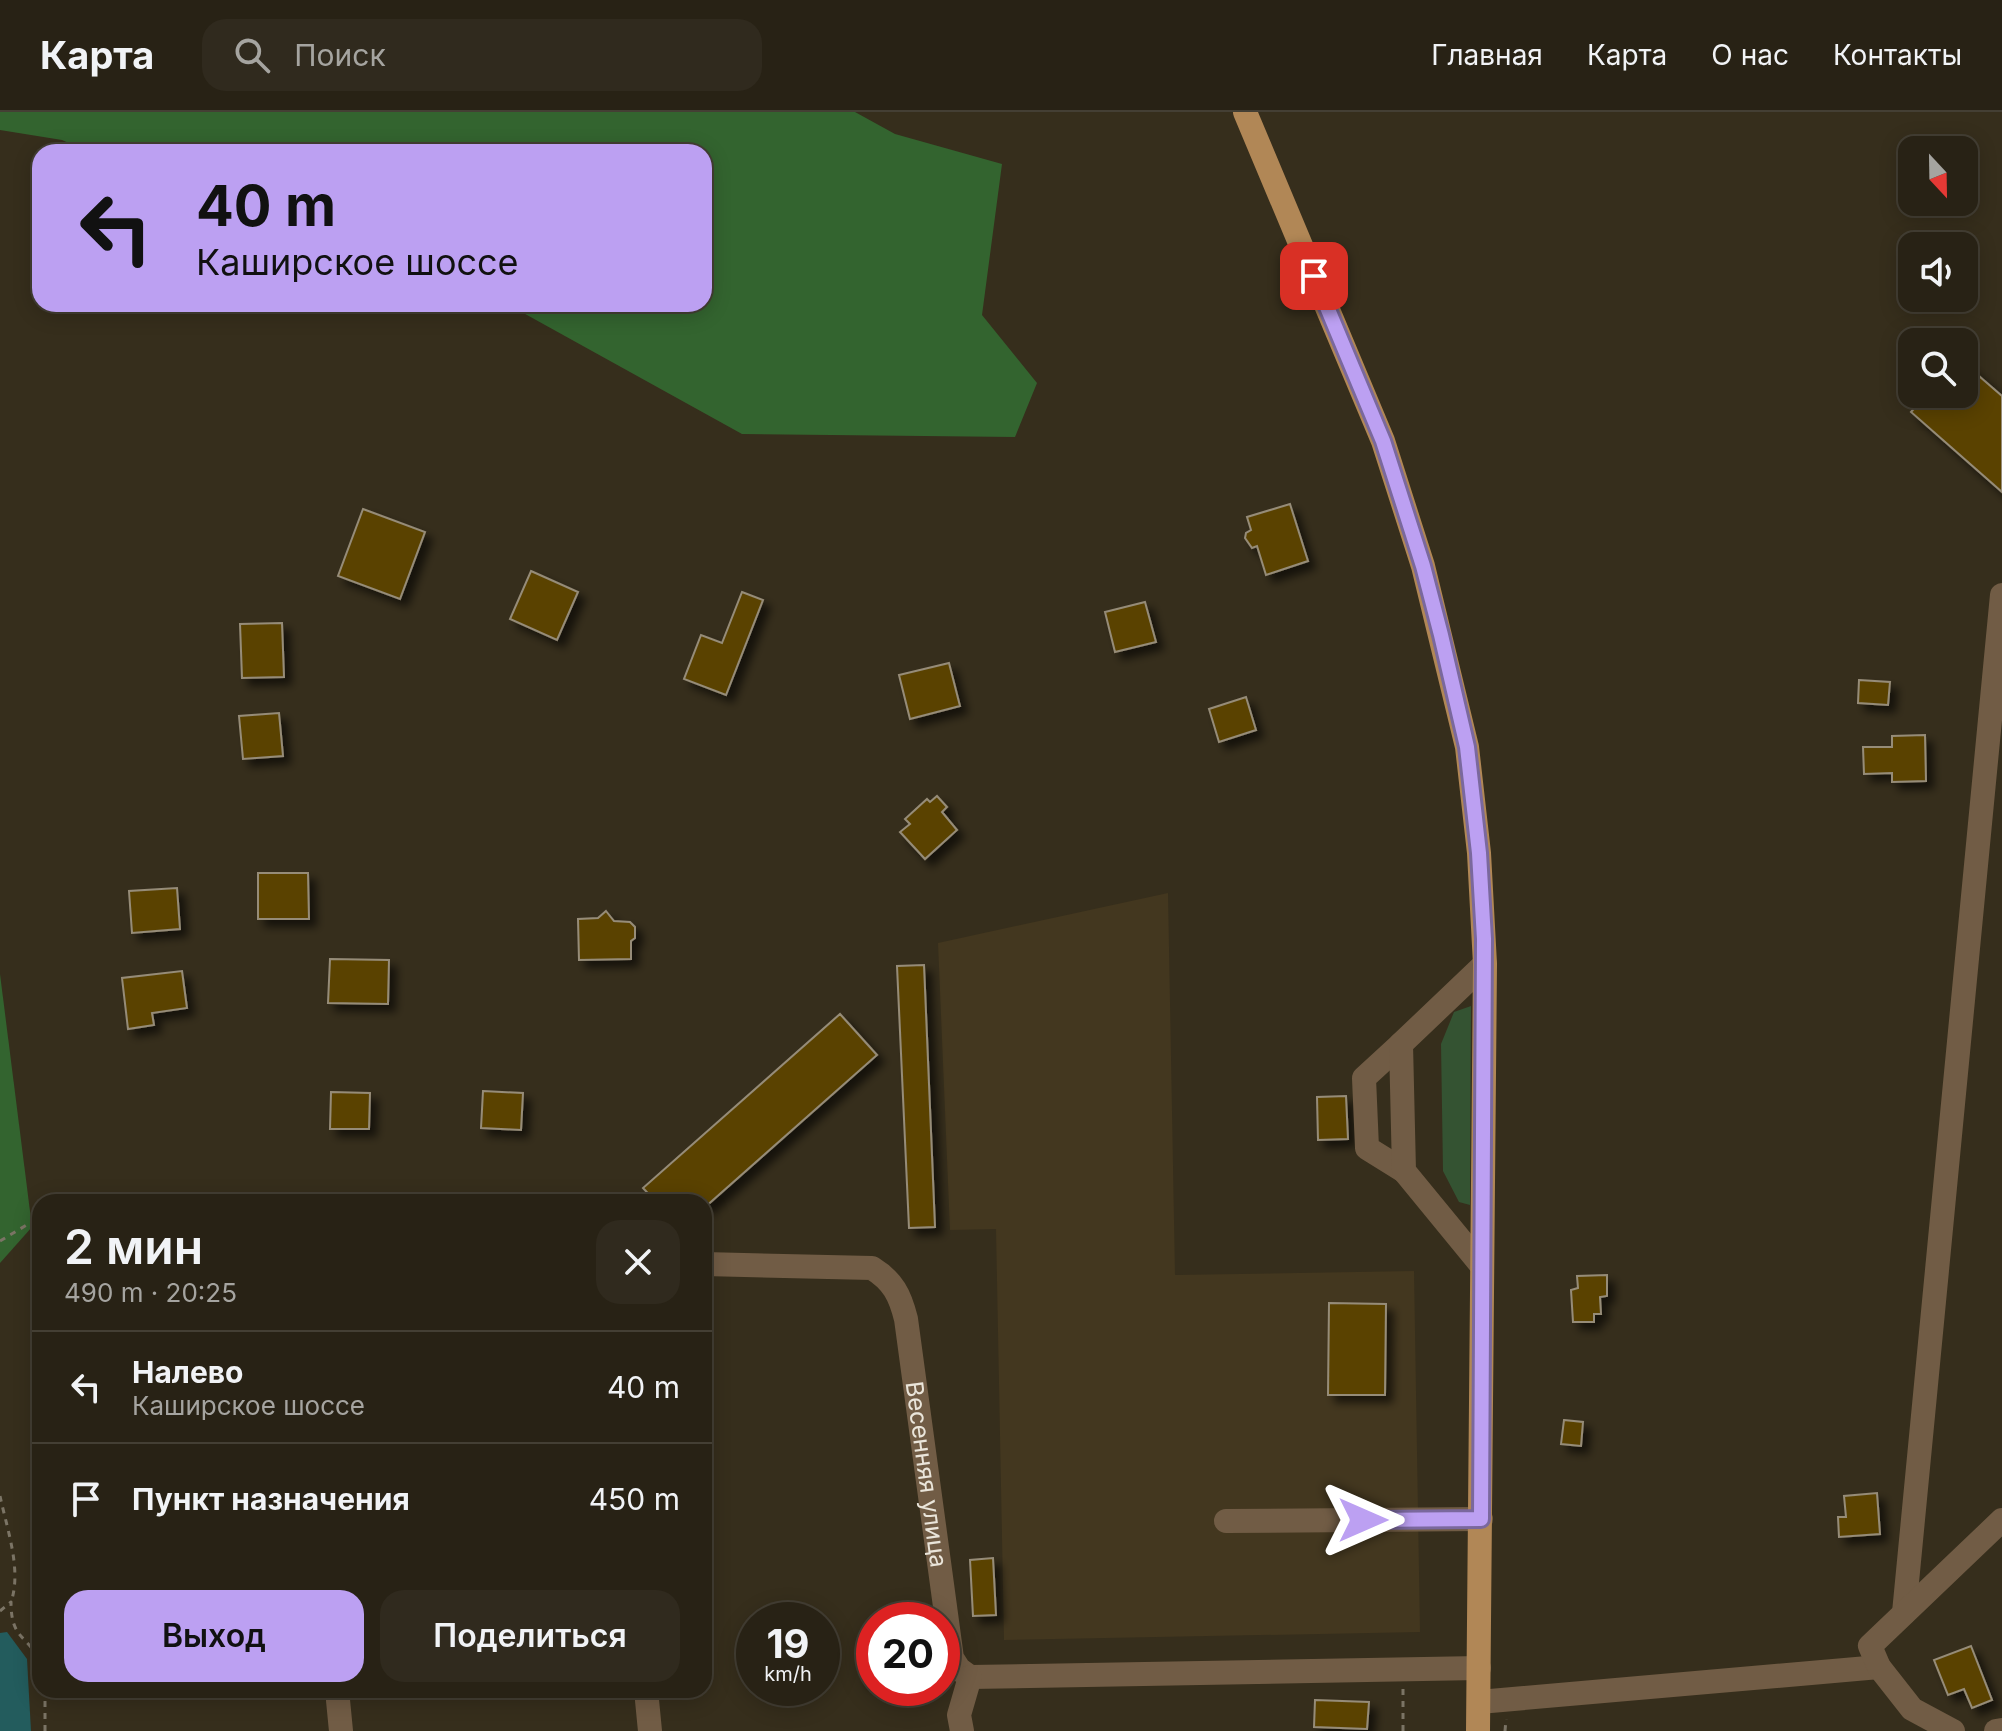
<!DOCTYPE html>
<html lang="ru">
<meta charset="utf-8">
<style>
body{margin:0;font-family:Inter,sans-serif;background:#302a1e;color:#f1f3f6;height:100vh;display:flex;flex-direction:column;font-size:30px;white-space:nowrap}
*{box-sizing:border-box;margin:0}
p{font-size:26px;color:#a5a4a0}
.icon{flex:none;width:44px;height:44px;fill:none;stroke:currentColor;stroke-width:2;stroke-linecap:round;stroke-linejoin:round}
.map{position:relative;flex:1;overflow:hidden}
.details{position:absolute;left:32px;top:1082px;width:680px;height:504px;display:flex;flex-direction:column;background:#282215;border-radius:24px;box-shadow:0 4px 20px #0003,0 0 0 2px #443f34}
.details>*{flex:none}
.guide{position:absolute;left:32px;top:32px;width:680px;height:168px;border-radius:24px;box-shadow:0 4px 20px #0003,0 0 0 2px #443f34;background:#bca0f2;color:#111;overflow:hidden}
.needle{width:52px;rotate:158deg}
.controls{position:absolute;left:1898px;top:24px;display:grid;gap:16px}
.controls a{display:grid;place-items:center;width:80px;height:80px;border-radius:16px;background:#282215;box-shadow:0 4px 20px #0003,0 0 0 2px #443f34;font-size:40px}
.speed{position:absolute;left:736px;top:1490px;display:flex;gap:16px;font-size:40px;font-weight:700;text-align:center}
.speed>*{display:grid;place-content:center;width:104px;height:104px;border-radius:50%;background:#282215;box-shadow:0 4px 20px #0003,0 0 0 2px #443f34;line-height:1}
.speed small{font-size:20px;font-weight:400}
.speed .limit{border:12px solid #d22;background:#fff;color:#111}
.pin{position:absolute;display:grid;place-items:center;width:68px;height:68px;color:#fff;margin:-34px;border-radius:16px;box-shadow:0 4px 12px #0006}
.me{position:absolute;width:88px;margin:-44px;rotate:90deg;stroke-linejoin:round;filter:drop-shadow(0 0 6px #0008)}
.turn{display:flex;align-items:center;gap:28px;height:168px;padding:0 32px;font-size:36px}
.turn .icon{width:104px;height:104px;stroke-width:2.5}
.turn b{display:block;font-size:56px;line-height:68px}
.round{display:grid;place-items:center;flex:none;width:84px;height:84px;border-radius:24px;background:#302a1e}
.headline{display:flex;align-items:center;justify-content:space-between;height:136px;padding:0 32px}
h1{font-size:48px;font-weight:600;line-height:60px}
.primary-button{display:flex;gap:16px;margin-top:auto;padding:16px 32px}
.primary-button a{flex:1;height:92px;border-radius:24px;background:#bca0f2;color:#111;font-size:32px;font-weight:600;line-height:92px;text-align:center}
.primary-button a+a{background:#302a1e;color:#f1f3f6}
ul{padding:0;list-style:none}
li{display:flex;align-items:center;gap:24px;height:112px;padding:0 32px;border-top:2px solid #443f34}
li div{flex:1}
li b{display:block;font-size:30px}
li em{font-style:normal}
header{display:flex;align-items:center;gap:48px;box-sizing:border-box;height:112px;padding:0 40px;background:#282215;border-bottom:2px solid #443f34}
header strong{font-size:38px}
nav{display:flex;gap:44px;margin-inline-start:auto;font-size:28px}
.search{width:560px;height:72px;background:#302a1e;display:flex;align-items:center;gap:20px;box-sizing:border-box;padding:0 28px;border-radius:24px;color:#a5a4a0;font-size:30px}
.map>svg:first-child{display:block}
.built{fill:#43371f}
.green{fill:#345332}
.forest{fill:#33642f}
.water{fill:#235c5d}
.building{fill:#5a4304;stroke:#968c78;stroke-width:2;filter:url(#shadow)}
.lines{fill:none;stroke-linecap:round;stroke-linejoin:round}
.path{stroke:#7b7465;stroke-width:3;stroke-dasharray:6 6;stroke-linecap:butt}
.minor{stroke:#715c45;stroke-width:24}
.major{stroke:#b18756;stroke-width:24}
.route-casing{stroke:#7a689d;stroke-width:20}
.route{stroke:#bca0f2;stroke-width:14}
.labels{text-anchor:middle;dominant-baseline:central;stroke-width:8;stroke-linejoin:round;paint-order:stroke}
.street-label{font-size:24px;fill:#eae5da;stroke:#1a170f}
</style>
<header>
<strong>Карта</strong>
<div class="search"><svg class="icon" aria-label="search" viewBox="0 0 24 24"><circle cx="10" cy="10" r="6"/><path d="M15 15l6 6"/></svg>Поиск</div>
<nav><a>Главная</a><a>Карта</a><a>О нас</a><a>Контакты</a></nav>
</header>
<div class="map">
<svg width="2002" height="1619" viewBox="0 0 2002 1619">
<defs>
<filter id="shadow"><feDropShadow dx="7" dy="7" stdDeviation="4" flood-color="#0009"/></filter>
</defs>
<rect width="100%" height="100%" fill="#362e1c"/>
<path class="built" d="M 1168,781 L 1175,1163 L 1414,1159 L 1420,1520 L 1004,1528 L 996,1117 L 950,1118 L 938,831 Z"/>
<path class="green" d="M 1471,894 L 1470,1092 L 1470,1093 L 1459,1090 L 1443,1059 L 1441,932 L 1454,900 Z"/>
<g class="forest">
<path d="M 0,0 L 855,0 L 895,22 L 1002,52 L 982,203 L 1037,271 L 1015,325 L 742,322 L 507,192 L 704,192 L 704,40 L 89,40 L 62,28 L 0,18 Z"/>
<path d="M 0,862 L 32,1115 L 0,1151 Z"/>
</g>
<path class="water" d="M 7,1520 L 27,1547 L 31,1619 L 0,1619 L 0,1521 Z"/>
<g class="building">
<path d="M 1964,251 L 2002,284 L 2002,380 L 1911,300 L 1927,282 L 1964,282 Z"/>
<path d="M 1290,392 L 1308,449 L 1266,463 L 1257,434 L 1252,436 L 1245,426 L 1246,421 L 1251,418 L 1247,405 Z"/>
<path d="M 363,397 L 425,420 L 400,487 L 338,464 Z"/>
<path d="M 531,459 L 578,480 L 557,528 L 510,507 Z"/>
<path d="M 742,480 L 763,488 L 726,583 L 684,567 L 701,523 L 722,531 Z"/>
<path d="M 1145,490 L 1156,530 L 1115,540 L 1105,500 Z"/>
<path d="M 282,511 L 284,565 L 242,566 L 240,512 Z"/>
<path d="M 949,551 L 960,594 L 910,607 L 899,563 Z"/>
<path d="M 1859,568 L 1890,570 L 1888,593 L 1858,591 Z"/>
<path d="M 1246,585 L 1256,618 L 1219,630 L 1209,597 Z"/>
<path d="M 279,601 L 283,644 L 243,647 L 239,604 Z"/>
<path d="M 1925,623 L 1926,669 L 1892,670 L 1892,661 L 1864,662 L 1863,635 L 1892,635 L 1892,624 Z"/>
<path d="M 937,684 L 947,695 L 942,700 L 957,718 L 925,747 L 900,720 L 910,712 L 905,707 L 927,687 L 930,690 Z"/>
<path d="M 258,761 L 308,761 L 309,807 L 258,807 Z"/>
<path d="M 177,776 L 180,817 L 132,821 L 129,779 Z"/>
<path d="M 606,799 L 614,809 L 630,810 L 635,815 L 635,826 L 631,829 L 631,847 L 579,848 L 578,807 L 598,806 Z"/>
<path d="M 330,847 L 389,848 L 388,892 L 328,891 Z"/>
<path d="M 924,853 L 935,1115 L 909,1116 L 897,854 Z"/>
<path d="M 182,859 L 187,896 L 152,901 L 154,913 L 128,917 L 122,866 Z"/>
<path d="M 840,902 L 877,943 L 704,1096 L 704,1090 L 656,1090 L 643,1076 Z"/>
<path d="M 483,979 L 523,981 L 521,1018 L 481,1016 Z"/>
<path d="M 331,980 L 370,981 L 369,1017 L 330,1017 Z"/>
<path d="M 1346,984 L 1348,1027 L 1318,1028 L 1317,985 Z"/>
<path d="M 1607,1163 L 1607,1184 L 1600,1185 L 1601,1202 L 1594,1202 L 1594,1210 L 1573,1210 L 1571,1178 L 1578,1176 L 1577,1164 Z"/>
<path d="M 1329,1191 L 1386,1192 L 1385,1283 L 1328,1283 Z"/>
<path d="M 1564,1308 L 1583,1310 L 1581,1334 L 1561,1332 Z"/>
<path d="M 1877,1381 L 1880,1422 L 1839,1425 L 1838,1405 L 1846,1405 L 1844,1384 Z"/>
<path d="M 993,1446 L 996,1503 L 973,1504 L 970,1448 Z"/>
<path d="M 874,1532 L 874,1567 L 862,1568 L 862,1533 Z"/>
<path d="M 1971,1534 L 1992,1588 L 1972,1596 L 1964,1577 L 1948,1583 L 1934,1548 Z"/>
<path d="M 1315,1588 L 1369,1590 L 1367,1617 L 1314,1615 Z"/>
</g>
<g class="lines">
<g class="path">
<path d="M 0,1129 L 40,1105"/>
<path d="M 0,1384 C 7,1417 22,1458 11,1490"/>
<path d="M 0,1499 L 11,1490 C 11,1530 29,1522 40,1551"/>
<path d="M 1403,1577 L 1403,1619"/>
<path d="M 45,1619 L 45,1578"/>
<path d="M 1505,1619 L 1506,1607"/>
</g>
<g class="minor">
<path d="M 1401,932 L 1364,966 L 1367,1036 L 1404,1059"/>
<path id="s1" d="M 704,1152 L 872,1156 C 893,1169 900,1183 906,1207 L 952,1546 L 959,1557 L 970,1565"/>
<path d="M 1482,1154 L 1404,1059 L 1401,932 L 1485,852"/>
<path d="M 1226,1409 L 1481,1407"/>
<path d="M 1904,1501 L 2002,483"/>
<path d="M 970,1565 L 1479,1556"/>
<path d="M 337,1578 L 341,1619"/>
<path d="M 646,1578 L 650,1619"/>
<path d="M 1479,1590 L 1879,1555"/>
<path d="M 962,1619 L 959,1603 L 970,1565"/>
<path d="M 1953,1619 L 1912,1597 L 1879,1555 L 1870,1534 L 2002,1408"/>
<path d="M 1996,1619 L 2002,1618"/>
</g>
<path class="major" d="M 1245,0 L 1383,329 L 1423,454 L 1467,635 L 1479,741 L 1485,852 L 1478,1619"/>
</g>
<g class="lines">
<defs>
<path id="route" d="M 1314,164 L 1383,329 L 1423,454 L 1441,523 L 1467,635 L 1479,741 L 1484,827 L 1481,1407 L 1363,1408"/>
</defs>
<use href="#route" class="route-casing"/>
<use href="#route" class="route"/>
</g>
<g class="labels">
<g class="street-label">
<text stroke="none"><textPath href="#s1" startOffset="388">Весенняя улица</textPath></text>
</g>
</g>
</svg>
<div class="controls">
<a><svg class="needle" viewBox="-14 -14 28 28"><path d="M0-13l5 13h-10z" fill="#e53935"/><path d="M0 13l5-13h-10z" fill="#a5a4a0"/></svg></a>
<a><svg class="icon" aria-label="sound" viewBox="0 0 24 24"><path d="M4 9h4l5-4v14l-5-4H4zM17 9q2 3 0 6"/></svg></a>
<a><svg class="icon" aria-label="search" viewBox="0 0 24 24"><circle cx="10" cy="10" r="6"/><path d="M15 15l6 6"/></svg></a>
</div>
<div class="speed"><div>19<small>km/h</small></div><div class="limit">20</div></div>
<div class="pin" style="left:1314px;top:164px;background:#d93025"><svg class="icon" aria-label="arrive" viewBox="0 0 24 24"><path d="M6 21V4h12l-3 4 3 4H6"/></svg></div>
<svg class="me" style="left:1363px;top:1408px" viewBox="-20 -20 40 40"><path d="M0-17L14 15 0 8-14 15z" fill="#bca0f2" stroke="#fff" stroke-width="4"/></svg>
<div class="guide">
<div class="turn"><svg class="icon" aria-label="left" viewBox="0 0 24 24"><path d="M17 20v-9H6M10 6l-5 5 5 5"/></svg><div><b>40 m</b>Каширское шоссе</div></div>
</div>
<section class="details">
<div class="headline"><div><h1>2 мин</h1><p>490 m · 20:25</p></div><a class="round"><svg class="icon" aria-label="close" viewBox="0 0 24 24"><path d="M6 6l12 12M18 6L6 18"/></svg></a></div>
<ul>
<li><svg class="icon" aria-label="left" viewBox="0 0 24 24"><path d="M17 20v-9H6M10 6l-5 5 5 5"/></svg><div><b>Налево</b><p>Каширское шоссе</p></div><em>40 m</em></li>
<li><svg class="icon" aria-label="arrive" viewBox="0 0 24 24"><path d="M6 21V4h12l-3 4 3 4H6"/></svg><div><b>Пункт назначения</b></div><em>450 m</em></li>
</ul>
<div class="primary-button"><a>Выход</a><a>Поделиться</a></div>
</section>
</div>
